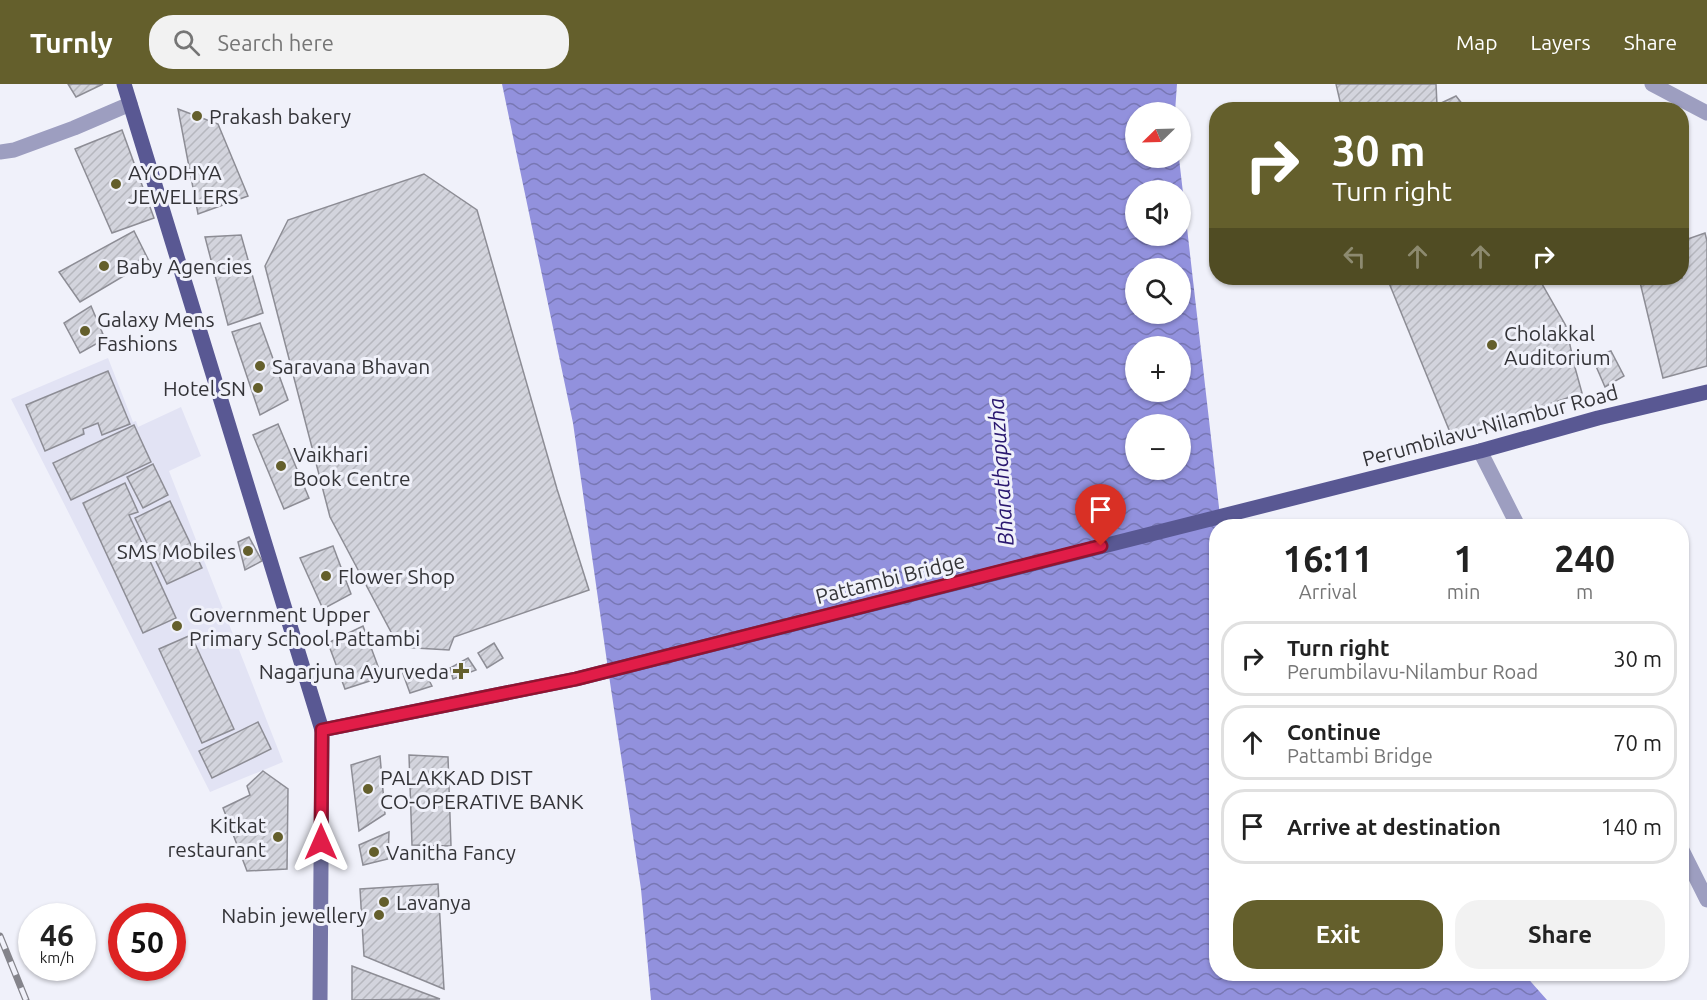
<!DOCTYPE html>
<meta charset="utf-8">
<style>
body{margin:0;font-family:Ubuntu,sans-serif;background:#f2f2f2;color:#222;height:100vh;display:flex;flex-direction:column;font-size:22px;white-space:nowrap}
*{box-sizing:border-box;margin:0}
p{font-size:20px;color:#767676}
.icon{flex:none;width:33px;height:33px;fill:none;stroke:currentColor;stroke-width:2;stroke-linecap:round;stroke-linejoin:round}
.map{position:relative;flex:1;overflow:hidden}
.details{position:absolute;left:1209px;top:435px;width:480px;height:462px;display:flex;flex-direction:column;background:#fff;border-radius:24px;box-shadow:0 2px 4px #0004}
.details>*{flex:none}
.banner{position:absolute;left:1209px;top:18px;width:480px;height:183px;border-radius:24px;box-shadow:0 2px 4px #0004;background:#645f2c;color:#fff;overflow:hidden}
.needle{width:39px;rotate:247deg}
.fabs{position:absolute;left:1125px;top:18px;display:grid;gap:12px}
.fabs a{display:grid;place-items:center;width:66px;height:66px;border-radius:50%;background:#fff;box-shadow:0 2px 4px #0004;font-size:30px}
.speed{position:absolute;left:18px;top:819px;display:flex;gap:12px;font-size:30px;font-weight:700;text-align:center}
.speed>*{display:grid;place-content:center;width:78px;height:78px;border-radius:50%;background:#fff;box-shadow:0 2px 4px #0004;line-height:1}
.speed small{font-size:15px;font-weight:400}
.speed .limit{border:9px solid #d22;background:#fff;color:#111}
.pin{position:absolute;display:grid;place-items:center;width:51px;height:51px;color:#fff;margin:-62px -26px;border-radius:50% 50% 50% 0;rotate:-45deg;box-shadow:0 0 6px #0007}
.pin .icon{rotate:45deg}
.me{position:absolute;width:66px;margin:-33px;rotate:0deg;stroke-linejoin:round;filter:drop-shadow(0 0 4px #0008)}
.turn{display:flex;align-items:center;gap:21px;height:126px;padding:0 24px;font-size:27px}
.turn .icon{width:78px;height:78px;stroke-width:2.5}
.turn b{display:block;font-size:42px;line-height:51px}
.lanes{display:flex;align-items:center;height:57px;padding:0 24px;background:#0003;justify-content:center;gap:30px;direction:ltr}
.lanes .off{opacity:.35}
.eta{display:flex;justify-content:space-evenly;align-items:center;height:102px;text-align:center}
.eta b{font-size:36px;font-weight:700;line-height:42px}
.cta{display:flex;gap:12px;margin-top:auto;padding:12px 24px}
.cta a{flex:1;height:69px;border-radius:24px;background:#645f2c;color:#fff;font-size:24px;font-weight:700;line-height:69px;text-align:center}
.cta a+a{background:#f2f2f2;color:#222}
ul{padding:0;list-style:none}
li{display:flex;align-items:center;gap:18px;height:75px;margin:0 12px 9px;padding:0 12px;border:3px solid #e0e0e0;border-radius:24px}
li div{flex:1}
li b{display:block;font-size:22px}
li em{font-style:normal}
header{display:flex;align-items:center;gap:36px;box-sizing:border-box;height:84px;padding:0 30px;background:#645f2c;color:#fff}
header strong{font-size:28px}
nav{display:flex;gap:33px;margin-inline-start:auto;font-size:21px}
.search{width:420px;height:54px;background:#f2f2f2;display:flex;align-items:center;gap:15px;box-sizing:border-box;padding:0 21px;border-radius:24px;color:#767676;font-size:22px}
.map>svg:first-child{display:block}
.built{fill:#e2e3f4}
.water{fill:url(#water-waves);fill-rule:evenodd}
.building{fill:url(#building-hatch);stroke:#8d8d95;stroke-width:1.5}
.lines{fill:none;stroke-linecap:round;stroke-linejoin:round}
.minor{stroke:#9d9ec0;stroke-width:15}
.tertiary{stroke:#9d9ec0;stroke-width:15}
.secondary{stroke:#7575a6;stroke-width:15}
.primary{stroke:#595893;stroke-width:15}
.rail-casing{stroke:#84848b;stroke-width:7}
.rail{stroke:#f0f1fa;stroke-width:4.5;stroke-dasharray:14;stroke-linecap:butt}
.route-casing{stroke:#92132f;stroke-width:15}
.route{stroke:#e11d48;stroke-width:10}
.poi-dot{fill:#645f2c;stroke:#f0f1fa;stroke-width:2}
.labels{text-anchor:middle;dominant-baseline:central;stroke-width:6;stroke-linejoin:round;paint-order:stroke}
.poi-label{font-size:21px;fill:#343438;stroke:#f0f1fa;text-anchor:start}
.street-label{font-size:21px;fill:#343438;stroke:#f0f1fa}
.water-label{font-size:22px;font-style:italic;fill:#29176f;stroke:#f0f1fa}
</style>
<header>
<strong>Turnly</strong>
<div class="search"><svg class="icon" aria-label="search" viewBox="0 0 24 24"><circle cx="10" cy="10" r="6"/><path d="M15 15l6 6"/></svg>Search here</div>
<nav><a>Map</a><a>Layers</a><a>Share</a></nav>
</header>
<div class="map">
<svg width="1707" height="916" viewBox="0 0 1707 916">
<defs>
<pattern id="water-waves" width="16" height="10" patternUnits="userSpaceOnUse" patternTransform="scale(1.5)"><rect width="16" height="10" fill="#9291dd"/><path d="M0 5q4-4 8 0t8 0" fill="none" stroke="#7877b4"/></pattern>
<pattern id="building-hatch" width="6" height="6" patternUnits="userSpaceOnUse" patternTransform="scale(1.5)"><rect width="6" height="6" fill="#d3d4dd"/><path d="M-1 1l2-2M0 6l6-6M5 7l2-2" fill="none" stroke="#b6b7be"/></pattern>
</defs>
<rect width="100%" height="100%" fill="#f0f1fa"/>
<path class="built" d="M 108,274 L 133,338 L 136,337 L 138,343 L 181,323 L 201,372 L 169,387 L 283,678 L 210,708 L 11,315 Z"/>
<path class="water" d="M 502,0 L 1177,0 L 1175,28 L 1136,28 L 1136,74 L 1179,74 L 1220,432 L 1225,442 L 1216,442 L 1216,890 L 1524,890 L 1547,916 L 651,916 L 641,805 L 608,585 L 573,339 ZM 1136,106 L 1180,106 L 1180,152 L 1136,152 ZM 1136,184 L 1180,184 L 1180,230 L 1136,230 ZM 1136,262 L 1180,262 L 1180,308 L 1136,308 ZM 1136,340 L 1180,340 L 1180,386 L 1136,386 Z"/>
<g class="building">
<path d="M 68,0 L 103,0 L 76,13 Z"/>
<path d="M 1336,0 L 1436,0 L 1437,21 L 1456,12 L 1467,26 L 1342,26 Z"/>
<path d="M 178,25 L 218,40 L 248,112 L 198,130 Z"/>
<path d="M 122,46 L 154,134 L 112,149 L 75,65 Z"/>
<path d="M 424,90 L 477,126 L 557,405 L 589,506 L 454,553 L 449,566 L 399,563 L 330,433 L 265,182 L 288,136 Z"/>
<path d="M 134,147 L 149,177 L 80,218 L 59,188 Z"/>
<path d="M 1705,149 L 1707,157 L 1707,282 L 1663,294 L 1639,194 L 1682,194 L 1682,157 Z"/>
<path d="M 241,151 L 263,229 L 228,241 L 205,153 Z"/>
<path d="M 1387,194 L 1536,194 L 1542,200 L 1566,242 L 1574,280 L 1582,309 L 1452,353 Z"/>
<path d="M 91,222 L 105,255 L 80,269 L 64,239 Z"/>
<path d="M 260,239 L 288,316 L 260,331 L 232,248 Z"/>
<path d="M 1611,267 L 1624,292 L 1605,303 L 1592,273 Z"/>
<path d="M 108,287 L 130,340 L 102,351 L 98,339 L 83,345 L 84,350 L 45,367 L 26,321 Z"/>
<path d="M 278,340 L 309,414 L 284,425 L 253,351 Z"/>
<path d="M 134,341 L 151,378 L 71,416 L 53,379 Z"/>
<path d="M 153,380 L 168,411 L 143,424 L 127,393 Z"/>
<path d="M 125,399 L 138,428 L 129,431 L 176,534 L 143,549 L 83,419 Z"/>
<path d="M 170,417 L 202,484 L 167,500 L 135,434 Z"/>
<path d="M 249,453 L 262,477 L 245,486 L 238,458 Z"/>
<path d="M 333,462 L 351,510 L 323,525 L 300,474 Z"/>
<path d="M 363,542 L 382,593 L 345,605 L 328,559 Z"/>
<path d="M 191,551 L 234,645 L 202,659 L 159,565 Z"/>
<path d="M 494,559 L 503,574 L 487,584 L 478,569 Z"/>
<path d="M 468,574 L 476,586 L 453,595 L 450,584 Z"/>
<path d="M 422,583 L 432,602 L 410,609 L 402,587 Z"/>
<path d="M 258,638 L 271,665 L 212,694 L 199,667 Z"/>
<path d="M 409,671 L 448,673 L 451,762 L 412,761 Z"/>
<path d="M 380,672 L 385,730 L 359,747 L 351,681 Z"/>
<path d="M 263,687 L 288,705 L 287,785 L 247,787 L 223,724 L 250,711 L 247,702 Z"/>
<path d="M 389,748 L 388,775 L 363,781 L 359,761 Z"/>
<path d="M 438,800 L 444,905 L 364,872 L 360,805 Z"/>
<path d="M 352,882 L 440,915 L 352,916 Z"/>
</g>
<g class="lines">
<g class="minor">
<path d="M 1652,0 L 1707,29"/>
<path d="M 1480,367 L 1518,442"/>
<path d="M 1682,766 L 1707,816"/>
</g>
<path class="tertiary" d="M 0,68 L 14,66 L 74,44 L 130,20"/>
<path class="secondary" d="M 320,916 L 322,646"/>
<path class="primary" d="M 124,0 L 322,646 L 576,595 L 1480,367 L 1598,334 L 1707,308"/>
<defs>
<path id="rail" d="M 0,852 L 26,916"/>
</defs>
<use href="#rail" class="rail-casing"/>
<use href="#rail" class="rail"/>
</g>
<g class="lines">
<defs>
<path id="route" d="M 321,758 L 322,646 L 576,595 L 1101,462"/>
</defs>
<use href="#route" class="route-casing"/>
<use href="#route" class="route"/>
</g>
<g class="poi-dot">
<circle cx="197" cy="32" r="6"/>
<circle cx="116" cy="100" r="6"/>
<circle cx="104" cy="182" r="6"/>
<circle cx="85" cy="247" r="6"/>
<circle cx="1492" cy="261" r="6"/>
<circle cx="260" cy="282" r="6"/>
<circle cx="258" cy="304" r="6"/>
<circle cx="281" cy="382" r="6"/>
<circle cx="248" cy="467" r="6"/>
<circle cx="326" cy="492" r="6"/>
<circle cx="177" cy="542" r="6"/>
<path d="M458 578h6v6h6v6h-6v6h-6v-6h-6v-6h6z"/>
<circle cx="368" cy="705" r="6"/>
<circle cx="278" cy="753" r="6"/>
<circle cx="374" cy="768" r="6"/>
<circle cx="384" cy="818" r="6"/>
<circle cx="379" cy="831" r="6"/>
</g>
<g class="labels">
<g class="poi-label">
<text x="209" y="32">Prakash bakery</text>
<text x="128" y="88">AYODHYA<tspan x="128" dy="24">JEWELLERS</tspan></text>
<text x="116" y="182">Baby Agencies</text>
<text x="97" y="235">Galaxy Mens<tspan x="97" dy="24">Fashions</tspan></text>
<text x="1504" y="249">Cholakkal<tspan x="1504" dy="24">Auditorium</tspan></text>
<text x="272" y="282">Saravana Bhavan</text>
<text x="246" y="304" text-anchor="end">Hotel SN</text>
<text x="293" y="370">Vaikhari<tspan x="293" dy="24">Book Centre</tspan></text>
<text x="236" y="467" text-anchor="end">SMS Mobiles</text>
<text x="338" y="492">Flower Shop</text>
<text x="189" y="530">Government Upper<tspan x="189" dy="24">Primary School Pattambi</tspan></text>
<text x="449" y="587" text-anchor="end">Nagarjuna Ayurveda</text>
<text x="380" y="693">PALAKKAD DIST<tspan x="380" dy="24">CO-OPERATIVE BANK</tspan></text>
<text x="266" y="741" text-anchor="end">Kitkat<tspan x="266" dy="24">restaurant</tspan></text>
<text x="386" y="768">Vanitha Fancy</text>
<text x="396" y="818">Lavanya</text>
<text x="367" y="831" text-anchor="end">Nabin jewellery</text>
</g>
<g class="street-label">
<text transform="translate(1490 341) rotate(-15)">Perumbilavu-Nilambur Road</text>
<text transform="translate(890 494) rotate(-14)">Pattambi Bridge</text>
</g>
<g class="water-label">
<text transform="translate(1000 388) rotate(-94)">Bharathapuzha</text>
</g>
</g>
</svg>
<div class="fabs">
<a><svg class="needle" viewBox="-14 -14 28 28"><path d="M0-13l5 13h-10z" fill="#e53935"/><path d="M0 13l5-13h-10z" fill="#767676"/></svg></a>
<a><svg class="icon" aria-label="sound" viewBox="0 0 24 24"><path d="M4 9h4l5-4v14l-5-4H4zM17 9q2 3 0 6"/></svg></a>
<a><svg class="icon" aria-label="search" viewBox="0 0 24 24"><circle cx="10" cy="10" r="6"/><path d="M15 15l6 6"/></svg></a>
<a>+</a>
<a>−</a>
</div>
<div class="speed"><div>46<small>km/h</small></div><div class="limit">50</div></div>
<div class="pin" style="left:1101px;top:462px;background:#d93025"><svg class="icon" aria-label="arrive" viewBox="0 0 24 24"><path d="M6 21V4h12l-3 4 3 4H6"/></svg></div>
<svg class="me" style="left:321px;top:758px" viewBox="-20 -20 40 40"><path d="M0-17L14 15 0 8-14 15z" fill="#e11d48" stroke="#fff" stroke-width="4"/></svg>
<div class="banner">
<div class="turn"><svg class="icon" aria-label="right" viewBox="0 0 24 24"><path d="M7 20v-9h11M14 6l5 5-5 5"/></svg><div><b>30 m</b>Turn right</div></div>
<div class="lanes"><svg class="icon off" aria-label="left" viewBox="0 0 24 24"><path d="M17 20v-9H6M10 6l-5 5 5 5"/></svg><svg class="icon off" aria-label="ahead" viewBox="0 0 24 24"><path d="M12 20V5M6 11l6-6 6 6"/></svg><svg class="icon off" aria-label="ahead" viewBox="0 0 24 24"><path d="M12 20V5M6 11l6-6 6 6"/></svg><svg class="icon" aria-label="right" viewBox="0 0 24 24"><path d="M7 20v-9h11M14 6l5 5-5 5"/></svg></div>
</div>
<section class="details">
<div class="eta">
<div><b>16:11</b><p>Arrival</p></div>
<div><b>1</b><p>min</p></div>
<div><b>240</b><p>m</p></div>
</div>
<ul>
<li><svg class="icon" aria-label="right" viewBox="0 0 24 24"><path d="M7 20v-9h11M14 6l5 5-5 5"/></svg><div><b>Turn right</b><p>Perumbilavu-Nilambur Road</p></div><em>30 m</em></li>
<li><svg class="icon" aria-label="ahead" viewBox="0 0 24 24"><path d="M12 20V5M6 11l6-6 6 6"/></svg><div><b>Continue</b><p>Pattambi Bridge</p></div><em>70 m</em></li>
<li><svg class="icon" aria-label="arrive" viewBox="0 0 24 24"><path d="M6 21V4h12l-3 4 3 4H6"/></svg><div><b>Arrive at destination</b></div><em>140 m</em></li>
</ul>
<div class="cta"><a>Exit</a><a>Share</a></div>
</section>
</div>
